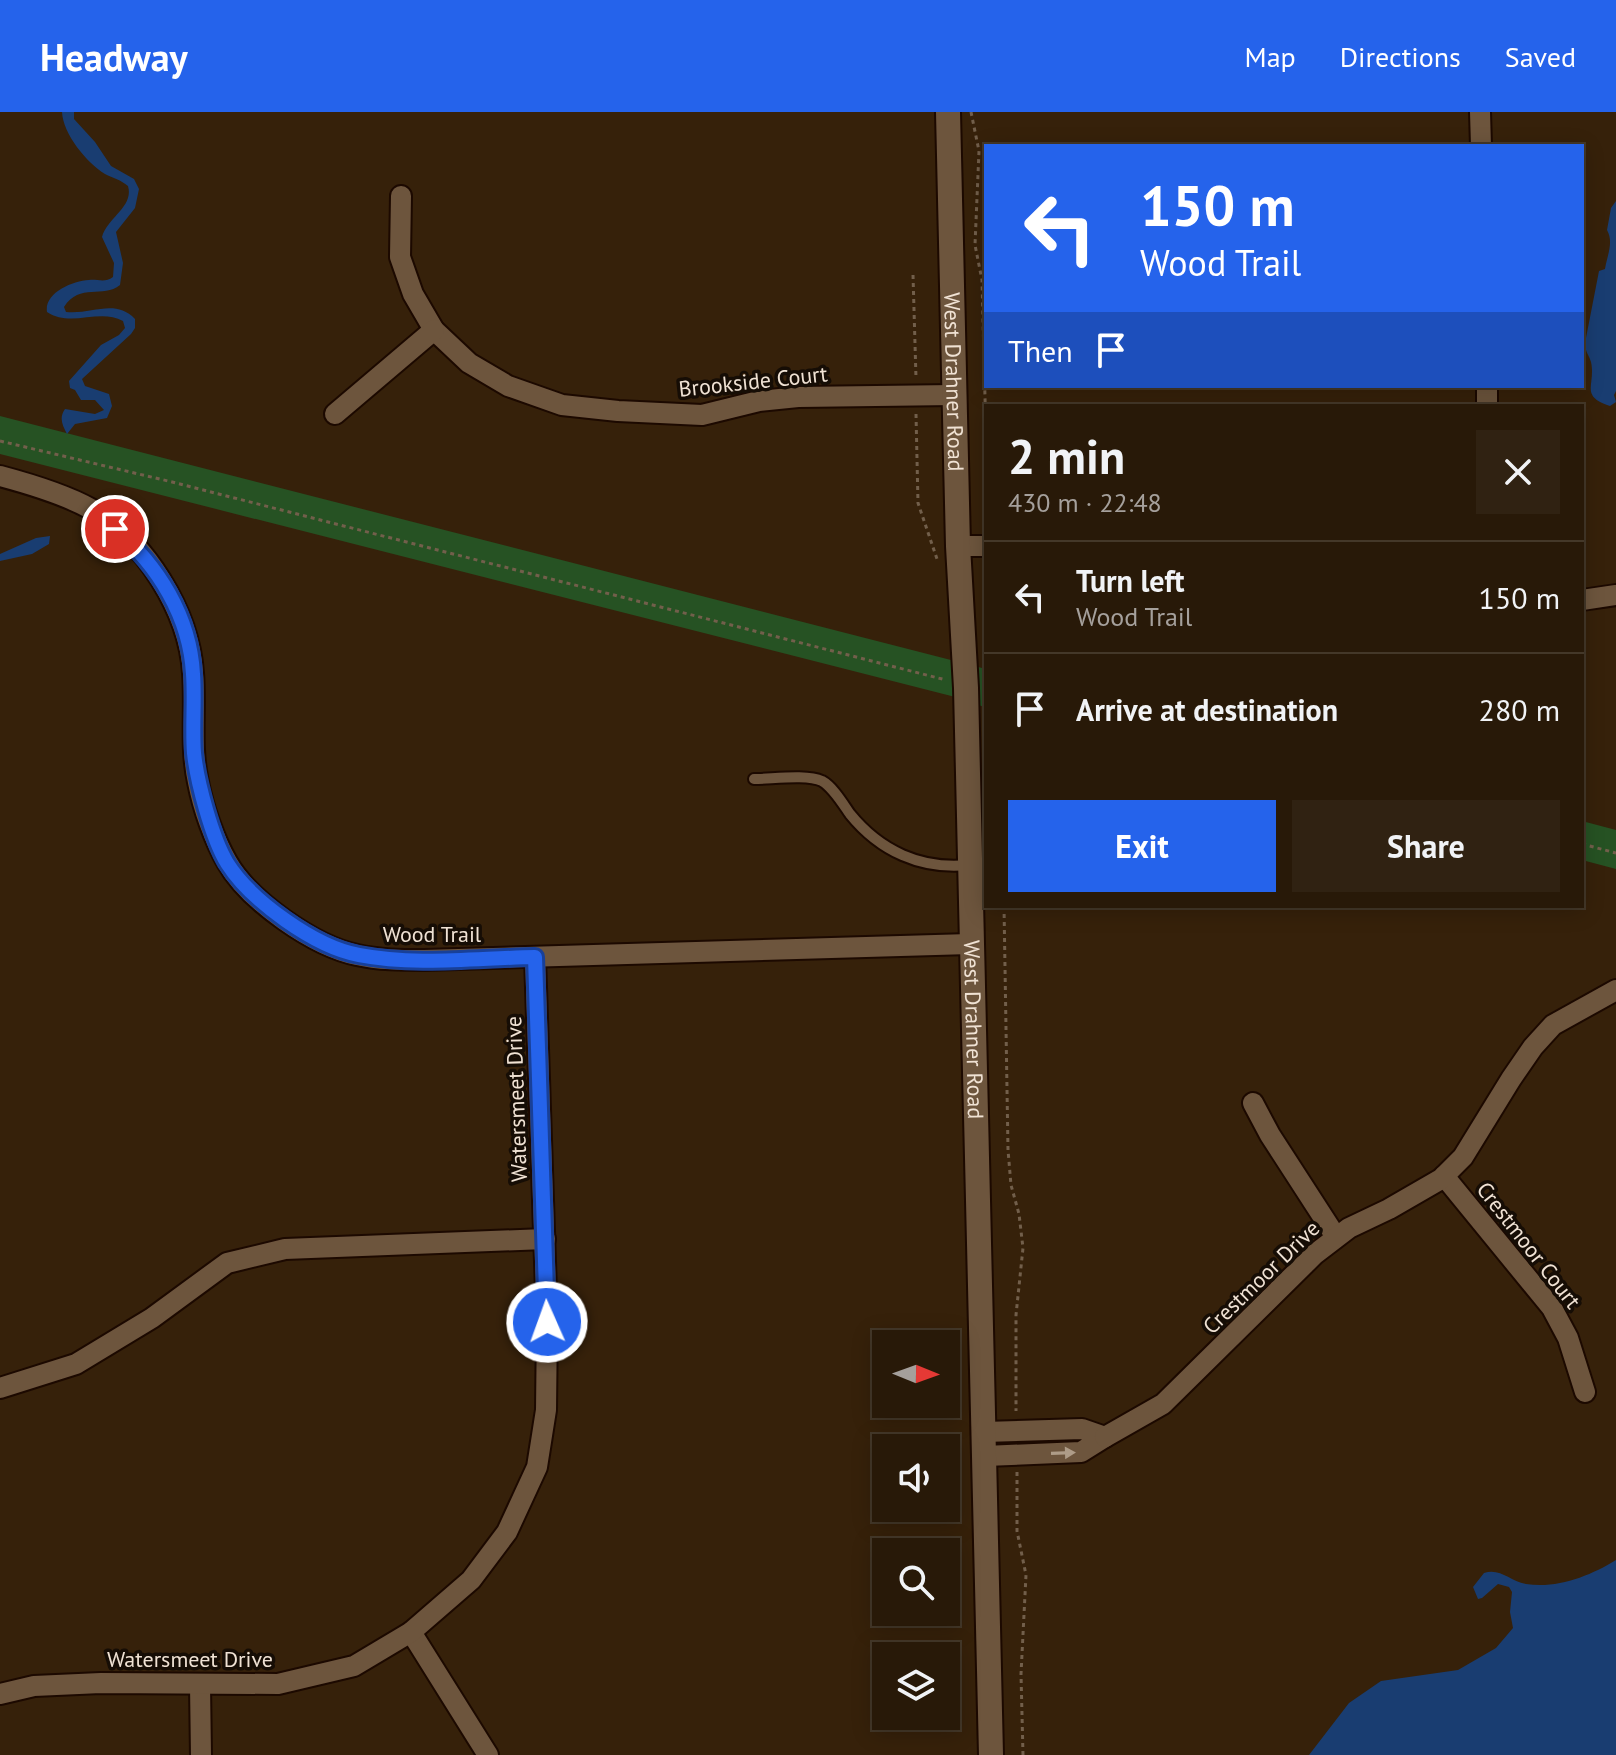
<!DOCTYPE html>
<meta charset="utf-8">
<style>
body{margin:0;font-family:"PT Sans",sans-serif;background:#302212;color:#f1f3f6;height:100vh;display:flex;flex-direction:column;font-size:30px;white-space:nowrap}
*{box-sizing:border-box;margin:0}
p{font-size:26px;color:#a5a09c}
.icon{flex:none;width:44px;height:44px;fill:none;stroke:currentColor;stroke-width:2;stroke-linecap:round;stroke-linejoin:round}
.map{position:relative;flex:1;overflow:hidden}
.side{position:absolute;left:984px;top:292px;width:600px;height:504px;display:flex;flex-direction:column;background:#281908;border-radius:0px;box-shadow:0 4px 20px #0003,0 0 0 2px #443829}
.side>*{flex:none}
.guide{position:absolute;left:984px;top:32px;width:600px;height:244px;border-radius:0px;box-shadow:0 4px 20px #0003,0 0 0 2px #443829;background:#2563eb;color:#fff;overflow:hidden}
.needle{width:52px;rotate:91deg}
.buttons{position:absolute;left:872px;top:1218px;display:grid;gap:16px}
.buttons a{display:grid;place-items:center;width:88px;height:88px;border-radius:0px;background:#281908;box-shadow:0 4px 20px #0003,0 0 0 2px #443829;font-size:40px}
.pin{position:absolute;display:grid;place-items:center;width:68px;height:68px;color:#fff;margin:-34px;border:4px solid #fff;border-radius:50%;box-shadow:0 2px 8px #0007}
.me{position:absolute;width:88px;margin:-44px;rotate:358deg;stroke-linejoin:round;filter:drop-shadow(0 0 6px #0008)}
.turn{display:flex;align-items:center;gap:28px;height:168px;padding:0 24px;font-size:36px}
.turn .icon{width:104px;height:104px;stroke-width:2.5}
.turn b{display:block;font-size:56px;line-height:68px}
.then{display:flex;align-items:center;height:76px;padding:0 24px;background:#0003;gap:16px;font-size:30px}
.round{display:grid;place-items:center;flex:none;width:84px;height:84px;border-radius:0px;background:#302212}
.headline{display:flex;align-items:center;justify-content:space-between;height:136px;padding:0 24px}
h1{font-size:48px;font-weight:700;line-height:60px}
.primary-button{display:flex;gap:16px;margin-top:auto;padding:16px 24px}
.primary-button a{flex:1;height:92px;border-radius:0px;background:#2563eb;color:#fff;font-size:32px;font-weight:700;line-height:92px;text-align:center}
.primary-button a+a{background:#302212;color:#f1f3f6}
ul{padding:0;list-style:none}
li{display:flex;align-items:center;gap:24px;height:112px;padding:0 24px;border-top:2px solid #443829}
li div{flex:1}
li b{display:block;font-size:30px}
li em{font-style:normal}
header{display:flex;align-items:center;gap:48px;box-sizing:border-box;height:112px;padding:0 40px;background:#2563eb;color:#fff}
header strong{font-size:38px}
nav{display:flex;gap:44px;margin-inline-start:auto;font-size:28px}
.map>svg:first-child{display:block}
.green{fill:#265223}
.water{fill:#193d71}
.lines{fill:none;stroke-linecap:round;stroke-linejoin:round}
.lane-casing{stroke:#1c0900;stroke-width:14}
.street-casing{stroke:#1c0900;stroke-width:24}
.secondary-casing{stroke:#1c0900;stroke-width:28}
.path{stroke:#725f4b;stroke-width:3;stroke-dasharray:4 4;stroke-linecap:butt}
.lane{stroke:#6d553d;stroke-width:10}
.street{stroke:#6d553d;stroke-width:20}
.secondary{stroke:#6d553d;stroke-width:24}
.oneway{fill:#ae9c88}
.route-casing{stroke:#184099;stroke-width:20}
.route{stroke:#2563eb;stroke-width:14}
.labels{text-anchor:middle;dominant-baseline:central;stroke-width:7;stroke-linejoin:round;paint-order:stroke}
.street-label{font-size:22px;fill:#f0e2d4;stroke:#160d05}
</style>
<header>
<strong>Headway</strong>
<nav><a>Map</a><a>Directions</a><a>Saved</a></nav>
</header>
<div class="map">
<svg width="1616" height="1643" viewBox="0 0 1616 1643">
<rect width="100%" height="100%" fill="#36210a"/>
<g class="green">
<path d="M 0,304 L 986,557 L 986,595 L 968,591 L 967,588 L 0,342 Z"/>
<path d="M 1582,709 L 1616,718 L 1616,757 L 1582,748 Z"/>
</g>
<g class="water">
<path d="M 62,0 L 74,0 L 74,7 L 95,30 L 111,54 L 134,67 L 139,77 L 135,96 L 116,120 L 123,151 L 120,173 C 103,187 80,170 64,195 L 66,200 C 91,203 115,186 135,207 L 135,216 L 131,222 L 82,267 L 85,274 L 109,282 L 112,294 L 107,306 L 75,312 L 67,322 C 62,312 59,306 65,297 L 95,302 L 104,298 L 95,288 L 81,288 L 75,278 L 70,276 L 69,269 L 101,233 L 119,223 L 125,216 L 123,209 C 99,196 71,216 47,200 C 44,181 72,169 89,168 C 98,167 105,171 113,165 L 114,151 L 102,125 C 108,105 134,95 128,74 C 121,68 113,66 105,62 C 87,51 63,22 62,0 Z"/>
<path d="M 1616,89 L 1616,279 L 1614,283 L 1616,290 L 1610,294 C 1579,284 1596,273 1591,250 C 1589,243 1585,240 1585,231 L 1599,159 L 1605,157 C 1607,144 1614,130 1607,118 L 1611,96 Z"/>
<path d="M 50,424 L 49,432 L 32,442 L 0,449 L 0,442 L 36,426 Z"/>
<path d="M 1616,1448 L 1616,1643 L 1309,1643 L 1349,1591 L 1381,1569 L 1458,1558 L 1496,1536 L 1513,1516 L 1510,1500 L 1512,1480 L 1509,1475 L 1498,1472 L 1482,1486 L 1478,1487 L 1473,1475 L 1484,1461 C 1501,1456 1509,1469 1526,1472 C 1557,1477 1590,1464 1616,1448 Z"/>
</g>
<g class="lines">
<defs>
<path id="lane" d="M 754,667 C 772,667 807,662 822,669 C 833,675 843,692 850,702 C 880,739 921,758 969,753"/>
<g id="street">
<path d="M 1480,0 L 1481,34"/>
<path d="M 401,84 L 400,145 L 413,182 L 434,218 L 469,251 L 508,274 L 562,293 L 618,299 L 702,303 L 759,289 L 798,285 L 954,283"/>
<path d="M 1487,274 L 1487,294"/>
<path d="M 335,302 L 434,218"/>
<path d="M 0,364 C 30,372 64,382 91,397 C 145,429 189,499 193,561 C 196,597 190,634 198,670 C 203,696 214,727 227,750 C 249,789 314,834 357,843 C 379,848 402,848 424,848 L 970,832"/>
<path d="M 958,434 L 986,434"/>
<path d="M 1582,488 L 1616,483"/>
<path d="M 1253,991 L 1270,1023 L 1336,1125"/>
<path d="M 1444,1064 L 1552,1196 L 1568,1226 L 1585,1280"/>
<path d="M 0,1276 L 76,1252 L 152,1206 L 227,1151 L 285,1137 L 545,1127"/>
<path d="M 984,1320 L 1082,1317 L 1105,1325 L 1081,1340 L 985,1344"/>
<path d="M 1105,1325 L 1163,1292 L 1315,1142 L 1349,1116 L 1389,1097 L 1441,1067 L 1463,1045 L 1511,967 L 1533,935 L 1553,913 L 1616,878"/>
<path d="M 411,1520 L 488,1643"/>
<path d="M 200,1573 L 201,1643"/>
<path d="M 0,1582 L 34,1574 L 101,1571 L 278,1572 L 354,1554 L 411,1520 L 471,1468 L 507,1420 L 537,1355 L 546,1298 L 547,1210 L 535,845"/>
</g>
<g id="secondary">
<path id="s1" d="M 948,0 L 958,434 L 966,576 L 991,1643"/>
</g>
</defs>
<use href="#lane" class="lane-casing"/>
<use href="#street" class="street-casing"/>
<use href="#secondary" class="secondary-casing"/>
<g class="path">
<path d="M 971,0 L 979,39 L 975,133 L 982,168 L 986,324"/>
<path d="M 913,163 L 916,266"/>
<path d="M 916,302 L 918,391 L 937,447"/>
<path d="M 0,329 L 168,369 L 946,568"/>
<path d="M 1582,732 L 1616,741"/>
<path d="M 1004,794 L 1008,1038 L 1011,1073 L 1019,1102 L 1023,1136 L 1016,1203 L 1016,1299"/>
<path d="M 1017,1360 L 1017,1419 L 1026,1463 L 1021,1562 L 1023,1643"/>
</g>
<use href="#lane" class="lane"/>
<use href="#street" class="street"/>
<use href="#secondary" class="secondary"/>
</g>
<defs><path id="oneway-solid" d="M-6-.8H1V-3.2L6.5 0L1 3.2V.8H-6Z" transform="scale(2)"/></defs>
<use class="oneway" href="#oneway-solid" transform="translate(1063 1341) rotate(-2)"/>
<g class="lines">
<defs>
<path id="route" d="M 115,417 C 158,453 190,505 193,562 C 195,588 192,615 194,641 C 197,670 212,726 227,751 C 251,789 315,835 359,843 C 416,854 477,846 535,845 L 547,1210"/>
</defs>
<use href="#route" class="route-casing"/>
<use href="#route" class="route"/>
</g>
<g class="labels">
<g class="street-label">
<text transform="translate(753 269) rotate(-6)">Brookside Court</text>
<text stroke="none"><textPath href="#s1" startOffset="270">West Drahner Road</textPath></text>
<text x="432" y="822">Wood Trail</text>
<text stroke="none"><textPath href="#s1" startOffset="918">West Drahner Road</textPath></text>
<text transform="translate(516 987) rotate(-92)">Watersmeet Drive</text>
<text transform="translate(1529 1133) rotate(52)">Crestmoor Court</text>
<text transform="translate(1261 1165) rotate(-44)">Crestmoor Drive</text>
<text x="190" y="1547">Watersmeet Drive</text>
</g>
</g>
</svg>
<div class="buttons">
<a><svg class="needle" viewBox="-14 -14 28 28"><path d="M0-13l5 13h-10z" fill="#e53935"/><path d="M0 13l5-13h-10z" fill="#a5a09c"/></svg></a>
<a><svg class="icon" aria-label="sound" viewBox="0 0 24 24"><path d="M4 9h4l5-4v14l-5-4H4zM17 9q2 3 0 6"/></svg></a>
<a><svg class="icon" aria-label="search" viewBox="0 0 24 24"><circle cx="10" cy="10" r="6"/><path d="M15 15l6 6"/></svg></a>
<a><svg class="icon" aria-label="layers" viewBox="0 0 24 24"><path d="M12 4l9 5-9 5-9-5zM3 14l9 5 9-5"/></svg></a>
</div>
<div class="pin" style="left:115px;top:417px;background:#d93025"><svg class="icon" aria-label="arrive" viewBox="0 0 24 24"><path d="M6 21V4h12l-3 4 3 4H6"/></svg></div>
<svg class="me" style="left:547px;top:1210px" viewBox="-20 -20 40 40"><circle r="17" fill="#2563eb" stroke="#fff" stroke-width="3"/><path d="M0-11L8 9 0 5-8 9z" fill="#fff"/></svg>
<div class="guide">
<div class="turn"><svg class="icon" aria-label="left" viewBox="0 0 24 24"><path d="M17 20v-9H6M10 6l-5 5 5 5"/></svg><div><b>150 m</b>Wood Trail</div></div>
<div class="then">Then<svg class="icon" aria-label="arrive" viewBox="0 0 24 24"><path d="M6 21V4h12l-3 4 3 4H6"/></svg></div>
</div>
<section class="side">
<div class="headline"><div><h1>2 min</h1><p>430 m · 22:48</p></div><a class="round"><svg class="icon" aria-label="close" viewBox="0 0 24 24"><path d="M6 6l12 12M18 6L6 18"/></svg></a></div>
<ul>
<li><svg class="icon" aria-label="left" viewBox="0 0 24 24"><path d="M17 20v-9H6M10 6l-5 5 5 5"/></svg><div><b>Turn left</b><p>Wood Trail</p></div><em>150 m</em></li>
<li><svg class="icon" aria-label="arrive" viewBox="0 0 24 24"><path d="M6 21V4h12l-3 4 3 4H6"/></svg><div><b>Arrive at destination</b></div><em>280 m</em></li>
</ul>
<div class="primary-button"><a>Exit</a><a>Share</a></div>
</section>
</div>
